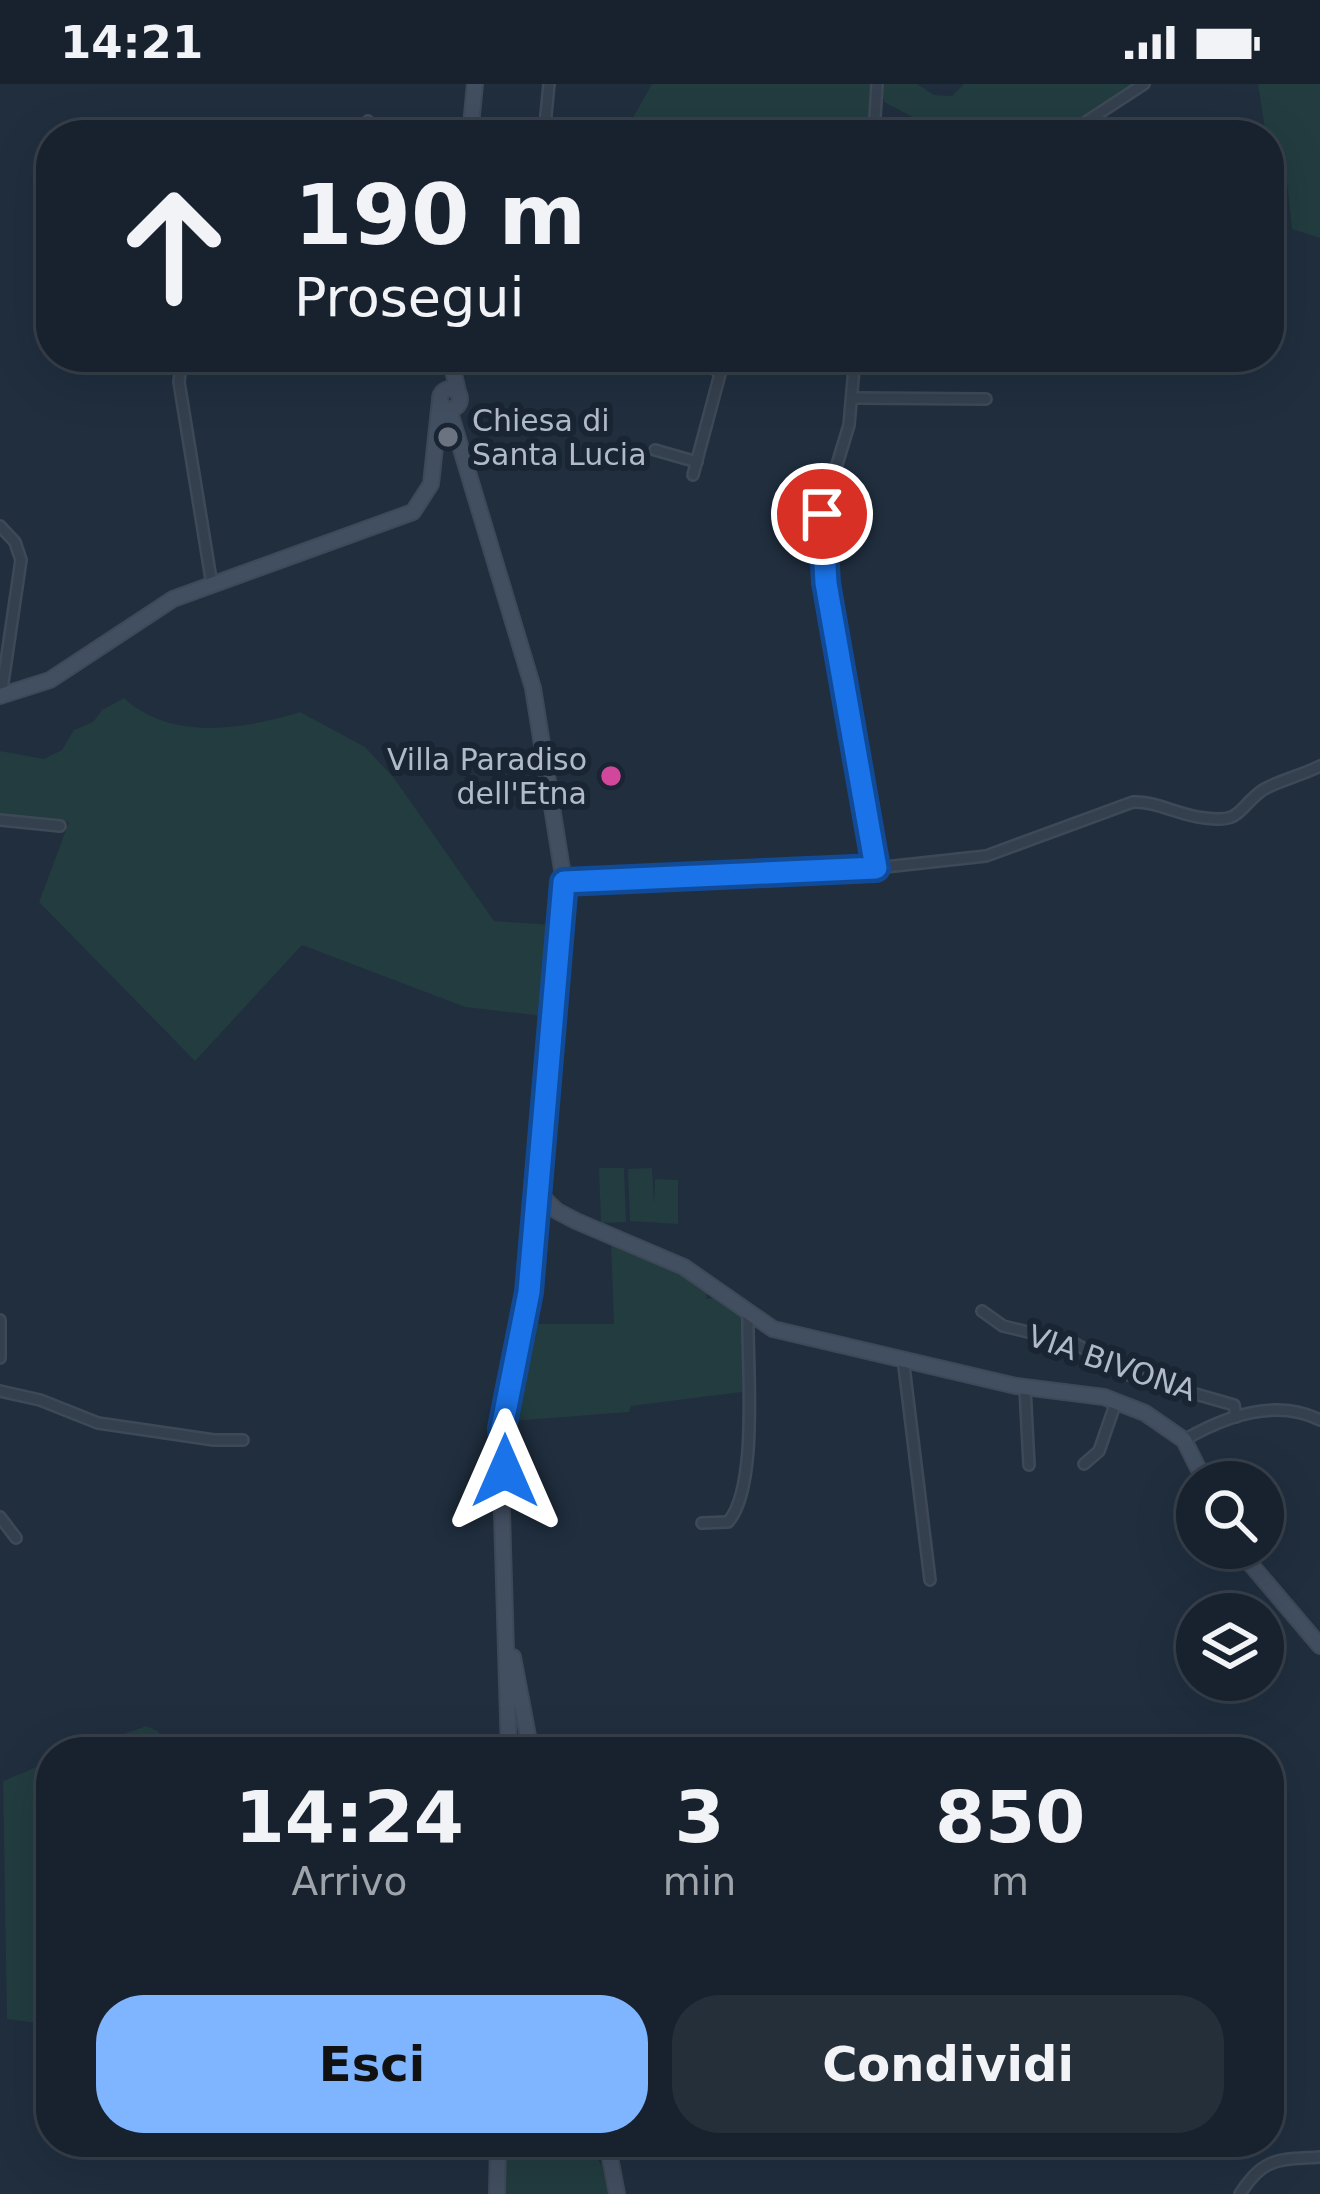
<!DOCTYPE html>
<html lang="it">
<style>
body{margin:0;font-family:"DejaVu Sans",sans-serif;background:#252f3a;color:#f1f3f6;height:100vh;display:flex;flex-direction:column;font-size:45px;white-space:nowrap}
*{box-sizing:border-box;margin:0}
p{font-size:39px;color:#9fa4aa}
.icon{flex:none;width:66px;height:66px;fill:none;stroke:currentColor;stroke-width:2;stroke-linecap:round;stroke-linejoin:round}
.map{position:relative;flex:1;overflow:hidden}
.side{position:absolute;left:36px;top:1653px;width:1248px;height:420px;display:flex;flex-direction:column;background:#18222e;border-radius:48px;box-shadow:0 12px 48px #0002,0 0 0 3px #363f4a}
.side>*{flex:none}
.guide{position:absolute;left:36px;top:36px;width:1248px;height:252px;border-radius:48px;box-shadow:0 12px 48px #0002,0 0 0 3px #363f4a;background:#18222e;color:#f1f3f6;overflow:hidden}
.buttons{position:absolute;left:1176px;top:1377px;display:grid;gap:24px}
.buttons a{display:grid;place-items:center;width:108px;height:108px;border-radius:50%;background:#18222e;box-shadow:0 12px 48px #0002,0 0 0 3px #363f4a;font-size:60px}
.pin{position:absolute;display:grid;place-items:center;width:102px;height:102px;color:#fff;margin:-51px;border:6px solid #fff;border-radius:50%;box-shadow:0 3px 12px #0007}
.me{position:absolute;width:132px;margin:-66px;rotate:0deg;stroke-linejoin:round;filter:drop-shadow(0 0 9px #0008)}
.turn{display:flex;align-items:center;gap:42px;height:252px;padding:0 60px;font-size:54px}
.turn .icon{width:156px;height:156px;stroke-width:2.5}
.turn b{display:block;font-size:84px;line-height:102px}
.eta{display:flex;justify-content:space-evenly;align-items:center;height:204px;text-align:center}
.eta b{font-size:72px;font-weight:600;line-height:84px}
.primary-button{display:flex;gap:24px;margin-top:auto;padding:24px 60px}
.primary-button a{flex:1;height:138px;border-radius:48px;background:#7fb4ff;color:#111;font-size:48px;font-weight:600;line-height:138px;text-align:center}
.primary-button a+a{background:#252f3a;color:#f1f3f6}
.status{display:flex;justify-content:space-between;align-items:center;height:84px;padding:0 60px;background:#18222e;direction:ltr}
.status svg{height:33px;fill:currentColor}
.map>svg:first-child{display:block}
.green{fill:#223c3f}
.lines{fill:none;stroke-linecap:round;stroke-linejoin:round}
.street-casing{stroke:#3e4957;stroke-width:14}
.secondary-casing{stroke:#3e4957;stroke-width:18}
.street{stroke:#35404e;stroke-width:9}
.secondary{stroke:#424f61;stroke-width:14}
.route-casing{stroke:#114b97;stroke-width:30}
.route{stroke:#1a73e8;stroke-width:21}
.worship-dot{fill:#6b7280;stroke:#1a2533;stroke-width:4.5}
.hotel-dot{fill:#d1479c;stroke:#1a2533;stroke-width:4.5}
.labels{text-anchor:middle;dominant-baseline:central;stroke-width:12;stroke-linejoin:round;paint-order:stroke}
.poi-label{font-size:30px;fill:#b0bac9;stroke:#1a2533;text-anchor:start}
.street-label{font-size:30px;fill:#b0bac9;stroke:#1a2533}
</style>
<div class="status"><b>14:21</b><svg viewBox="0 0 49 12"><path d="M0 12V9h3v3zM5 12V6h3v6zM10 12V3h3v9zM15 12V0h3v12zM26 1h20v11H26zM47 4h2v5h-2z"/></svg></div>
<div class="map">
<svg width="1320" height="2110" viewBox="0 0 1320 2110">
<rect width="100%" height="100%" fill="#202e3e"/>
<g class="green">
<path d="M 652,0 L 870,0 L 872,16 L 867,51 L 623,51 Z"/>
<path d="M 881,0 L 917,0 L 934,11 L 952,12 L 964,0 L 1134,0 L 1053,51 L 947,51 L 884,18 Z"/>
<path d="M 1258,0 L 1320,0 L 1320,154 L 1292,145 L 1285,78 L 1269,87 L 1269,51 L 1266,51 Z"/>
<path d="M 124,614 C 172,658 244,645 300,628 L 365,663 L 394,694 L 494,837 L 553,841 L 543,932 L 465,923 L 302,861 L 195,977 L 39,818 L 69,738 L 0,732 L 0,667 L 44,675 L 62,666 L 74,646 L 93,638 L 102,626 Z"/>
<path d="M 599,1084 L 624,1084 L 626,1138 L 601,1139 Z"/>
<path d="M 652,1084 L 654,1119 L 655,1095 L 678,1096 L 678,1140 L 630,1137 L 628,1085 Z"/>
<path d="M 611,1158 L 667,1178 L 708,1205 L 706,1215 L 719,1213 L 743,1232 L 742,1308 L 631,1322 L 629,1328 L 513,1337 L 530,1240 L 614,1240 Z"/>
<path d="M 146,1642 L 158,1647 L 172,1668 L 72,1668 Z"/>
<path d="M 51,1677 L 51,1941 L 7,1935 L 3,1697 Z"/>
<path d="M 505,2058 L 598,2058 L 596,2074 L 602,2081 L 608,2110 L 504,2110 Z"/>
</g>
<g class="lines">
<defs>
<g id="street">
<path d="M 356,51 L 368,37"/>
<path d="M 544,51 L 549,0"/>
<path d="M 874,51 L 877,0"/>
<path d="M 1066,51 L 1144,0"/>
<path d="M 182,273 L 179,298 L 212,501"/>
<path d="M 677,273 L 714,284 L 720,290 L 693,391"/>
<path d="M 855,273 L 849,341 L 822,430 L 821,459 L 876,784"/>
<path d="M 854,314 L 986,315"/>
<path d="M 655,366 L 697,378"/>
<path d="M 0,442 L 15,458 L 21,476 L 1,612"/>
<path d="M 0,736 L 60,742"/>
<path d="M 564,798 L 876,784 L 986,772 L 1133,718 C 1157,717 1180,732 1205,734 C 1241,739 1237,726 1260,708 C 1270,699 1304,691 1320,682"/>
<path d="M 982,1227 L 1003,1242 L 1074,1259 L 1129,1291 L 1234,1321 L 1236,1333"/>
<path d="M 0,1236 L 0,1274"/>
<path d="M 903,1274 L 930,1496"/>
<path d="M 1025,1304 L 1029,1381"/>
<path d="M 0,1307 L 40,1316 L 98,1339 L 214,1356 L 243,1356"/>
<path d="M 1184,1356 C 1225,1332 1275,1314 1320,1336"/>
<path d="M 1084,1380 L 1099,1367 L 1116,1318"/>
<path d="M 0,1433 L 16,1454"/>
<path d="M 702,1439 L 728,1438 C 759,1403 747,1280 748,1231"/>
<path d="M 1240,2110 C 1264,2072 1279,2076 1320,2073"/>
</g>
<g id="secondary">
<path d="M 470,51 L 475,0"/>
<path d="M 450,273 L 459,312"/>
<circle cx="450" cy="315" r="10"/>
<path d="M 449,325 L 533,604 L 564,798 L 529,1208 L 500,1362 L 509,1668"/>
<path d="M 0,612 L 50,596 L 173,515 L 413,428 L 431,400 L 440,316"/>
<path d="M 537,1108 L 557,1127 L 576,1137 L 684,1183 L 773,1245 L 1016,1302 L 1104,1313 L 1145,1329 L 1184,1356 L 1205,1398"/>
<path d="M 1237,1464 L 1320,1562"/>
<path d="M 513,1573 L 531,1668"/>
<path d="M 607,2058 L 617,2110"/>
<path d="M 497,2110 L 498,2058"/>
</g>
</defs>
<use href="#street" class="street-casing"/>
<use href="#secondary" class="secondary-casing"/>
<use href="#street" class="street"/>
<use href="#secondary" class="secondary"/>
</g>
<g class="lines">
<defs>
<path id="route" d="M 505,1387 L 502,1344 L 529,1208 L 564,798 L 876,784 L 826,499 L 822,430"/>
</defs>
<use href="#route" class="route-casing"/>
<use href="#route" class="route"/>
</g>
<circle class="worship-dot" cx="448" cy="353" r="12"/>
<circle class="hotel-dot" cx="611" cy="692" r="12"/>
<g class="labels">
<g class="poi-label">
<text x="472" y="336">Chiesa di<tspan x="472" dy="34">Santa Lucia</tspan></text>
<text x="587" y="675" text-anchor="end">Villa Paradiso<tspan x="587" dy="34">dell'Etna</tspan></text>
</g>
<g class="street-label">
<text transform="translate(1112 1279) rotate(19)">VIA BIVONA</text>
</g>
</g>
</svg>
<div class="buttons">
<a><svg class="icon" aria-label="search" viewBox="0 0 24 24"><circle cx="10" cy="10" r="6"/><path d="M15 15l6 6"/></svg></a>
<a><svg class="icon" aria-label="layers" viewBox="0 0 24 24"><path d="M12 4l9 5-9 5-9-5zM3 14l9 5 9-5"/></svg></a>
</div>
<div class="pin" style="left:822px;top:430px;background:#d93025"><svg class="icon" aria-label="arrive" viewBox="0 0 24 24"><path d="M6 21V4h12l-3 4 3 4H6"/></svg></div>
<svg class="me" style="left:505px;top:1387px" viewBox="-20 -20 40 40"><path d="M0-17L14 15 0 8-14 15z" fill="#1a73e8" stroke="#fff" stroke-width="4"/></svg>
<div class="guide">
<div class="turn"><svg class="icon" aria-label="ahead" viewBox="0 0 24 24"><path d="M12 20V5M6 11l6-6 6 6"/></svg><div><b>190 m</b>Prosegui</div></div>
</div>
<section class="side">
<div class="eta">
<div><b>14:24</b><p>Arrivo</p></div>
<div><b>3</b><p>min</p></div>
<div><b>850</b><p>m</p></div>
</div>
<div class="primary-button"><a>Esci</a><a>Condividi</a></div>
</section>
</div>
